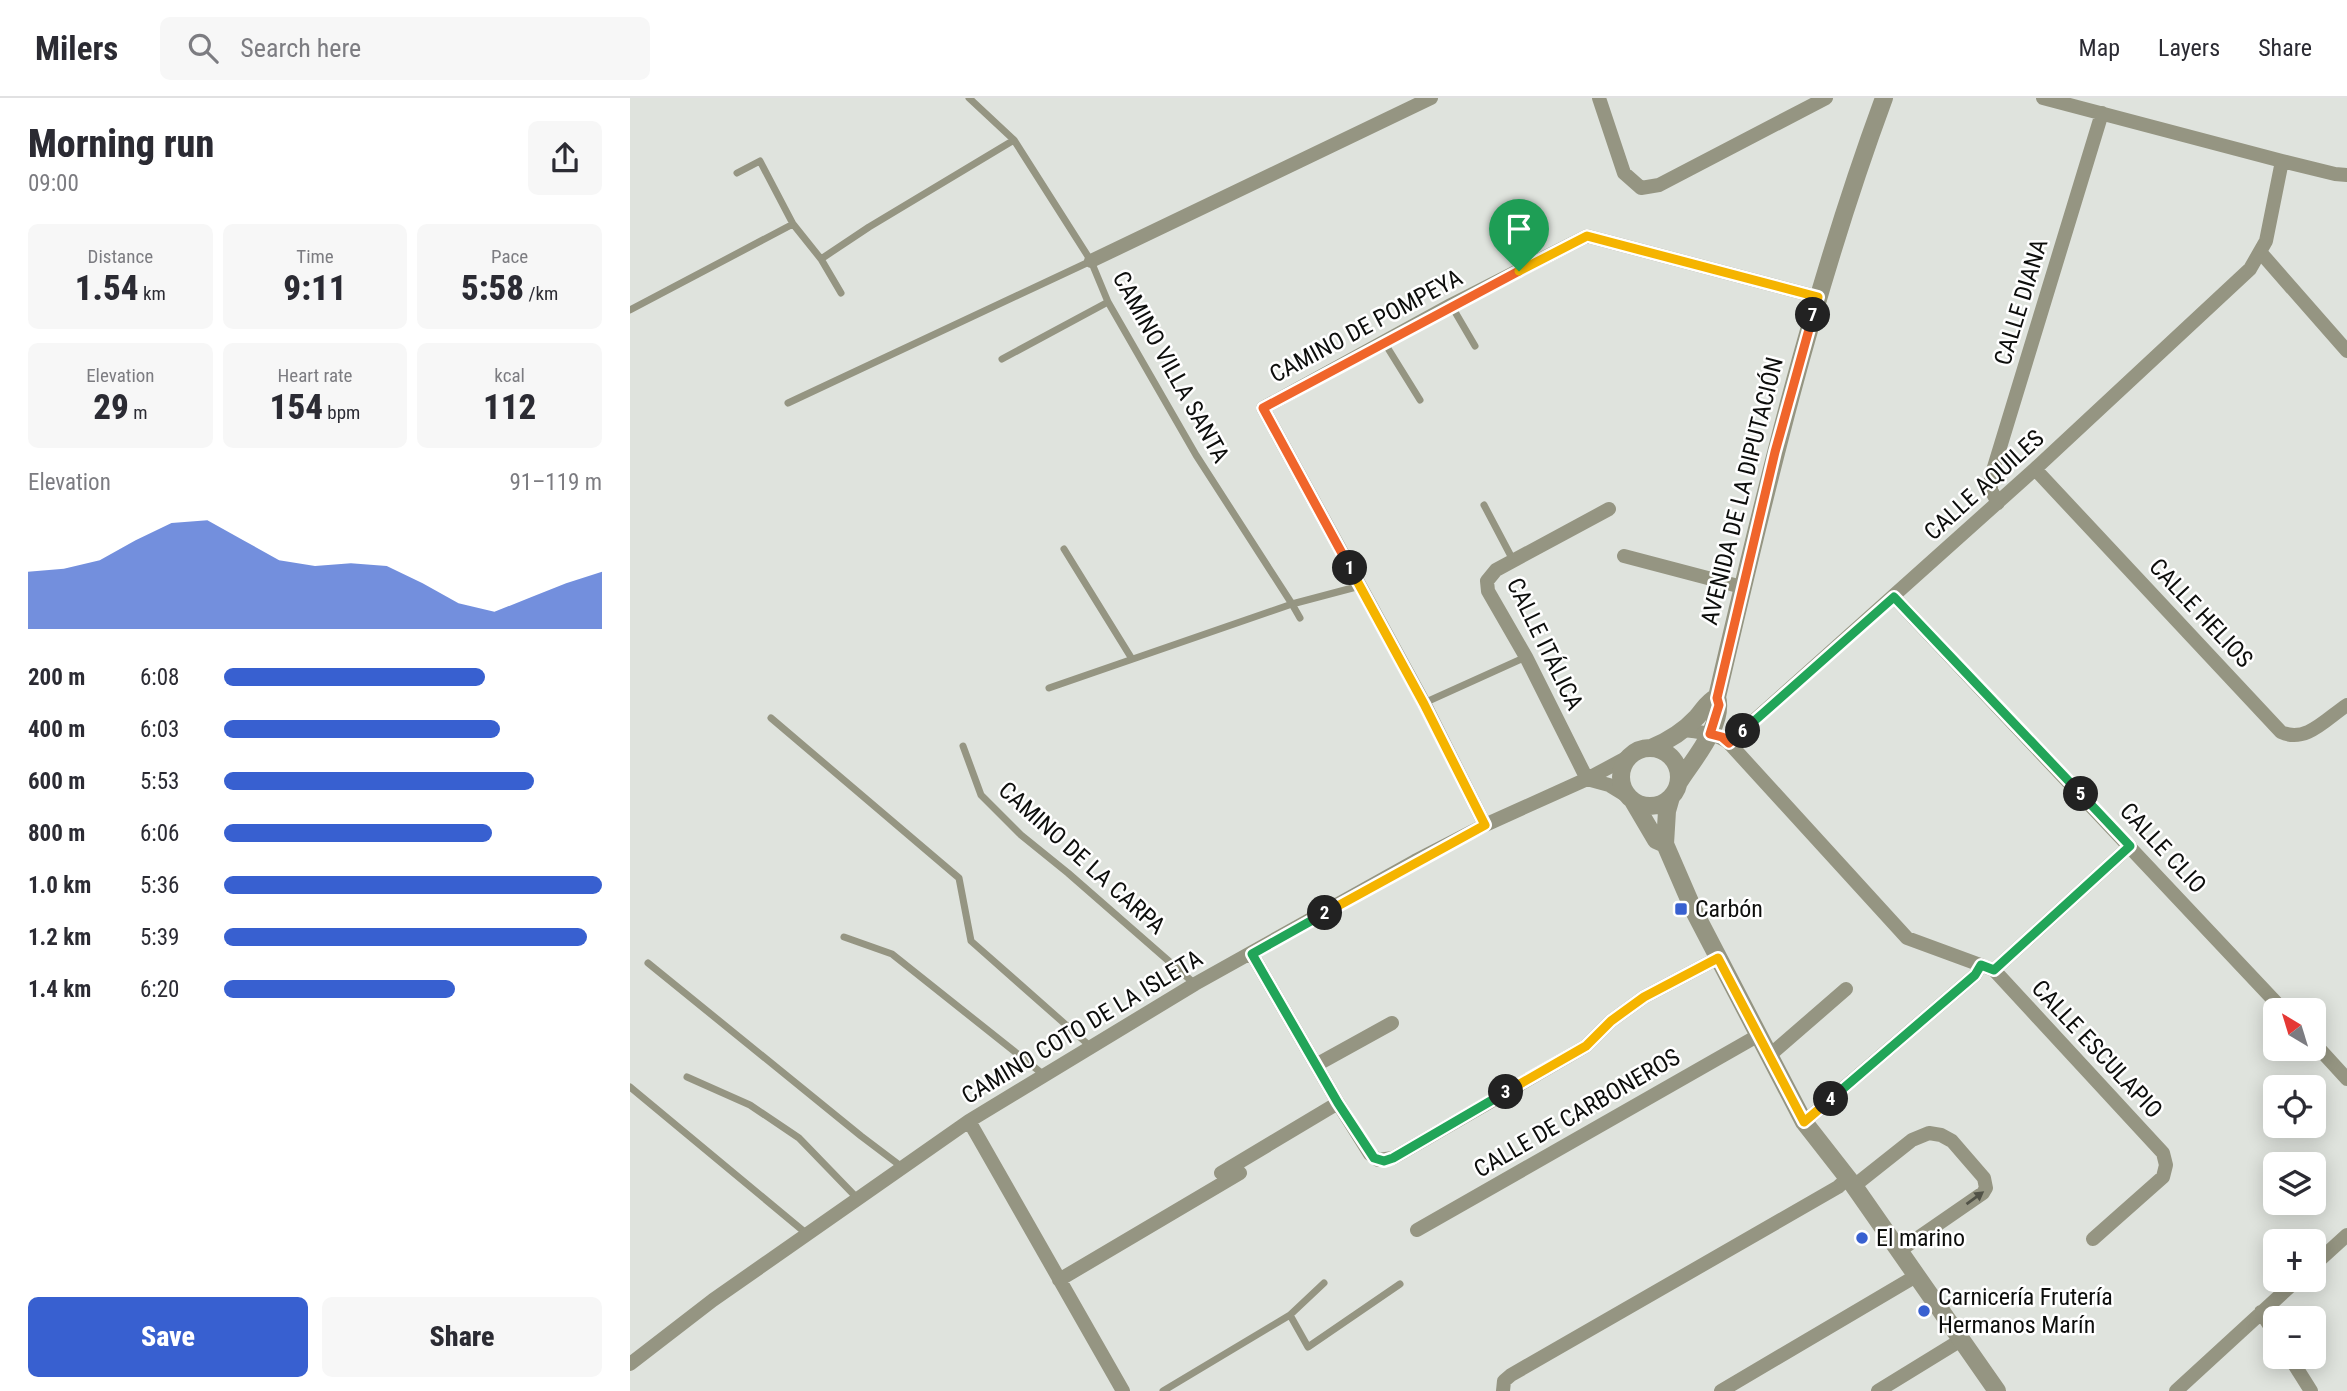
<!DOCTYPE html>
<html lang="en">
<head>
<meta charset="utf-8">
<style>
  :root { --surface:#fff; --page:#f7f7f7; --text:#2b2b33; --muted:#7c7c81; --line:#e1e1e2; --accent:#3860d0 }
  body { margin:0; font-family:"Roboto Condensed",sans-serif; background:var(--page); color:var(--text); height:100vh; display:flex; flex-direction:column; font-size:26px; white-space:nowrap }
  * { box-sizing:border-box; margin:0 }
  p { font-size:23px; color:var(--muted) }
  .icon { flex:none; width:38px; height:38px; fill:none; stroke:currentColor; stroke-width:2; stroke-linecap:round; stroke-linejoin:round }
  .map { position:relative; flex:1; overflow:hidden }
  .sheet { display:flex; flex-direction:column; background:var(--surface); width:630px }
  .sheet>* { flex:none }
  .needle { width:46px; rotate:322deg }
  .tools { position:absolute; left:1633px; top:900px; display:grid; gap:14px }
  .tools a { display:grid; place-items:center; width:63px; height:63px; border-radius:10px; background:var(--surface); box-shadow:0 4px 18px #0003; font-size:35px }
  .pin { position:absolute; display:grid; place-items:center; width:60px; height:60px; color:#fff; margin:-72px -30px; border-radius:50% 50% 50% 0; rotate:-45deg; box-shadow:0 0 7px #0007 }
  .pin .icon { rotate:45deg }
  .km { position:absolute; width:35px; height:35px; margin:-18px; border-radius:50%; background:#222; color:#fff; font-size:19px; line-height:35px; text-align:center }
  .round { display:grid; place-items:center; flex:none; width:74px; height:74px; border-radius:10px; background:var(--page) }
  .summary { display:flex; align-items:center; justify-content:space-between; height:119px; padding:0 28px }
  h1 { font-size:38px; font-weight:800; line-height:52px }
  .stats { display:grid; grid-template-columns:repeat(3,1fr); gap:10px; height:119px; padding:7px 28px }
  .stats div { display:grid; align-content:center; border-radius:10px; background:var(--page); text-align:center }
  .stats b { font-size:35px; font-weight:800 }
  .stats small { font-size:19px; font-weight:400 }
  .stats p { font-size:19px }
  .chart { height:196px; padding:14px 28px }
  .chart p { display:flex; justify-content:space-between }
  .chart svg { width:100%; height:126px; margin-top:7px; fill:var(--accent); opacity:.7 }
  .action { display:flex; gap:14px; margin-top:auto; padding:14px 28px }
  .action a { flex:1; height:80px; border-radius:10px; background:var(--accent); color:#fff; font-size:28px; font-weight:800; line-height:80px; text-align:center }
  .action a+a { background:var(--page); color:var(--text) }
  ul { padding:0 28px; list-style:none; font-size:23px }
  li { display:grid; grid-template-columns:112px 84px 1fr; align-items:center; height:52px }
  li i { height:18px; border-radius:9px; background:var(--accent) }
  header { display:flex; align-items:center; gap:42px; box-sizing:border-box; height:98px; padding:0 35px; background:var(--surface); border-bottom:2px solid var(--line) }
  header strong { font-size:33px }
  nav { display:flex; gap:38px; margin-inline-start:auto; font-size:24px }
  .search { width:490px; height:63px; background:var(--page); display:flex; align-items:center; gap:18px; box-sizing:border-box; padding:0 24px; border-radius:10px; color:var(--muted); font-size:26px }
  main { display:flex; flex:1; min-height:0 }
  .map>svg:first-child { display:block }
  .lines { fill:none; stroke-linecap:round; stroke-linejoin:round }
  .service { stroke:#959582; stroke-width:7 }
  .minor { stroke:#959582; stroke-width:14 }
  .tertiary { stroke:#959582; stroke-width:18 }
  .oneway { fill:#515247 }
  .split-1-casing { stroke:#fff; stroke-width:14 }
  .split-2-casing { stroke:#fff; stroke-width:14 }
  .split-3-casing { stroke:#fff; stroke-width:14 }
  .split-4-casing { stroke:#fff; stroke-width:14 }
  .split-5-casing { stroke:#fff; stroke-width:14 }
  .split-6-casing { stroke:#fff; stroke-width:14 }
  .split-7-casing { stroke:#fff; stroke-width:14 }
  .split-8-casing { stroke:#fff; stroke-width:14 }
  .split-1 { stroke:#f0652b; stroke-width:9 }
  .split-2 { stroke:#f5b400; stroke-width:9 }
  .split-3 { stroke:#22a559; stroke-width:9 }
  .split-4 { stroke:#f5b400; stroke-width:9 }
  .split-5 { stroke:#22a559; stroke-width:9 }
  .split-6 { stroke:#22a559; stroke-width:9 }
  .split-7 { stroke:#f0652b; stroke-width:9 }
  .split-8 { stroke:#f5b400; stroke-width:9 }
  .poi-dot { fill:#3860d0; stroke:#fff; stroke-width:2.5 }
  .labels { text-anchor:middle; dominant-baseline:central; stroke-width:5; stroke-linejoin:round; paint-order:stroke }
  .street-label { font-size:24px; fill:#0d0e0c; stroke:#fff }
  .poi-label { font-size:24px; fill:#0d0e0c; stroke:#fff; text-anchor:start }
</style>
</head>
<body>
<header>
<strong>Milers</strong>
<div class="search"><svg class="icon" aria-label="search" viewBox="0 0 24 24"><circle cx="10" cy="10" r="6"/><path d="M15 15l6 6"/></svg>Search here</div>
<nav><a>Map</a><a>Layers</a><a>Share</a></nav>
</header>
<main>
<section class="sheet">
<div class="summary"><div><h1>Morning run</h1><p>09:00</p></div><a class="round"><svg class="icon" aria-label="share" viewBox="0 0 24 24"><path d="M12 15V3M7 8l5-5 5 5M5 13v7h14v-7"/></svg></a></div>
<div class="stats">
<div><p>Distance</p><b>1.54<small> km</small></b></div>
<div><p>Time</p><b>9:11</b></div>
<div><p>Pace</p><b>5:58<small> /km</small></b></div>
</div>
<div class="stats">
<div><p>Elevation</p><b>29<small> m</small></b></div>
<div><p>Heart rate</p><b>154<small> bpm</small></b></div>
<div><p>kcal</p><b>112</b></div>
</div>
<div class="chart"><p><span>Elevation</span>91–119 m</p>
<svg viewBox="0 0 160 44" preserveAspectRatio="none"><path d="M0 44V24L10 23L20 20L30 13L40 7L50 6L60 13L70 20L80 22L90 21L100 22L110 28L120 35L130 38L140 33L150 28L160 24V44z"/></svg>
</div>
<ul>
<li><b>200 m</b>6:08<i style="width:69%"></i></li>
<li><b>400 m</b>6:03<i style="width:73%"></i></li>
<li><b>600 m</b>5:53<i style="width:82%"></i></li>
<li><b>800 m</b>6:06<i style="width:71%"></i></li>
<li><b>1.0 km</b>5:36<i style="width:100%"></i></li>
<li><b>1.2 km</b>5:39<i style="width:96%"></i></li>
<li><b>1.4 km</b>6:20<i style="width:61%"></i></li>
</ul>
<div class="action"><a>Save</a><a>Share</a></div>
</section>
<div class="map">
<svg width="1717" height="1293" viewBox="0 0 1717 1293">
  <rect width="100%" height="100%" fill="#dfe3dd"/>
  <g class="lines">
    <!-- service -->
    <path class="service" d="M339 0 384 42 461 163 478 204 566 357 662 506 730 488
      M107 75 130 63 163 126
      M191 161 211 195
      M821 207 845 248
      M0 212 163 126 191 161 239 129 384 42
      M754 244 790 302
      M372 261 478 204
      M158 305 461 163
      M854 407 883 462
      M434 451 502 561
      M419 590 662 506 670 520
      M794 605 896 559
      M141 620 329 780 341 843 461 949
      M333 648 351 697 391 737 438 775 565 886
      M214 839 262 856 414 977
      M18 865 231 1038 272 1069
      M57 979 120 1007 169 1040 228 1101
      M0 989 177 1136
      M660 1217 694 1185
      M533 1293 660 1217 678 1249 770 1186"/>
    <!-- minor -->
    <path class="minor" d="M969 0 994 75 1011 90 1029 87 1196 0
      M1413 0 1652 63 1705 76 1717 77
      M1631 155 1717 253
      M461 163 801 0
      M1405 371 1651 634C1676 646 1697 620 1717 607
      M1368 405 1361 392V379L1472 15
      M994 458 1112 489
      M1264 499 1653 912
      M1053 632C1069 634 1086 635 1099 645L1277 840 1364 872 1533 1055 1536 1067 1533 1079 1463 1141
      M1099 645 1405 371 1620 171 1636 143 1652 63
      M957 681 896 559 858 493 857 483 866 472 979 411
      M957 681 979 687 997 698
      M855 727 794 605 633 310 821 207 957 138 1188 199
      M622 856 708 1005 740 1056 748 1062 763 1060 956 948 981 923 1014 899 1088 860
      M1364 872 1500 748
      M1684 945 1717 981
      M1140 957 1216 891
      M686 967 762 925
      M339 1023 493 1293
      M1174 1024 1345 877 1351 867
      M591 1075 708 1005
      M1224 1088 1282 1042 1299 1035 1311 1037 1322 1043 1354 1080 1356 1090 1353 1095 1269 1153
      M787 1132 1129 937
      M1684 1167 1717 1137
      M429 1182 610 1075
      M1631 1214 1645 1236
      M1659 1258 1681 1293
      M0 1266 83 1202 339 1023 565 886 785 763 855 727 957 681 998 659
      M873 1293 874 1283 881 1277 1208 1089 1218 1080
      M1091 1293 1286 1178
      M1248 1293 1331 1242
      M1546 1293 1668 1181"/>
    <!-- tertiary -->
    <path class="tertiary" d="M991 679a29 29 0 1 1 58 0a29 29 0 1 1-58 0Z
      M1021 650C1038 643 1054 633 1067 619 1074 611 1077 604 1087 599
      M1049 684C1062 663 1095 626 1087 599 1134 397 1182 195 1254 0
      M1041 699 1037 713 1035 746 1064 813 1174 1024 1224 1088 1367 1293
      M1003 703 1026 742 1035 746"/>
  </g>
  <!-- one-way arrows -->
  <defs><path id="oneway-solid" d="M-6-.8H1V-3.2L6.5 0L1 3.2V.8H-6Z" transform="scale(1.75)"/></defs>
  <use class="oneway" href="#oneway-solid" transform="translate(1345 1100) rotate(-36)"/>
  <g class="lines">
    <!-- split-1 casing -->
    <g class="split-1-casing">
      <path id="split-1" d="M720 470 633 310 889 173"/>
    </g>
    <!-- split-2 casing -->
    <g class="split-2-casing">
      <path id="split-2" d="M695 815 855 727 794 606 720 470"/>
    </g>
    <!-- split-3 casing -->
    <g class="split-3-casing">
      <path id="split-3" d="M695 815 622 856 708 1005 744 1060 754 1063 763 1060 876 994"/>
    </g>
    <!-- split-4 casing -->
    <g class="split-4-casing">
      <path id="split-4" d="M876 994 956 948 981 923 1014 899 1088 860 1174 1024 1201 1001"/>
    </g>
    <!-- split-5 casing -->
    <g class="split-5-casing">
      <path id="split-5" d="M1201 1001 1345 877 1351 867 1364 872 1500 748 1451 696"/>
    </g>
    <!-- split-6 casing -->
    <g class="split-6-casing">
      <path id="split-6" d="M1113 633 1264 499 1451 696"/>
    </g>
    <!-- split-7 casing -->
    <g class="split-7-casing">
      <path id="split-7" d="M1113 633 1099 645 1092 639 1080 636 1089 607 1087 600 1145 354 1183 217"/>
    </g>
    <!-- split-8 casing -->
    <g class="split-8-casing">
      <path id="split-8" d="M889 173 957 138 1188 199 1183 217"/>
    </g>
    <!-- split-1 -->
    <use href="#split-1" class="split-1"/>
    <!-- split-2 -->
    <use href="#split-2" class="split-2"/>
    <!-- split-3 -->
    <use href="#split-3" class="split-3"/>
    <!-- split-4 -->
    <use href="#split-4" class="split-4"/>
    <!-- split-5 -->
    <use href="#split-5" class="split-5"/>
    <!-- split-6 -->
    <use href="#split-6" class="split-6"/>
    <!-- split-7 -->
    <use href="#split-7" class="split-7"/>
    <!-- split-8 -->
    <use href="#split-8" class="split-8"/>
  </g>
  <!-- markers -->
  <g class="poi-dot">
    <rect x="1044" y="804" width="14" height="14" rx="3.5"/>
    <circle cx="1232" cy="1140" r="7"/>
    <circle cx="1294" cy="1213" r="7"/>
  </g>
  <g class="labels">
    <!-- street labels -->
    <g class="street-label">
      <text transform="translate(1391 204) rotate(-73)">CALLE DIANA</text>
      <text transform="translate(736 228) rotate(-28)">CAMINO DE POMPEYA</text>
      <text transform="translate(541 269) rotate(61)">CAMINO VILLA SANTA</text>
      <text transform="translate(1354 387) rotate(-42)">CALLE AQUILES</text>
      <text transform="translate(1112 393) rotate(-76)">AVENIDA DE LA DIPUTACIÓN</text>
      <text transform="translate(1571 515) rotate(47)">CALLE HELIOS</text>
      <text transform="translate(915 546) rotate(64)">CALLE ITÁLICA</text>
      <text transform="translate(1533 750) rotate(47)">CALLE CLIO</text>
      <text transform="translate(452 760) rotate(42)">CAMINO DE LA CARPA</text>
      <text transform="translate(452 929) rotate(-31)">CAMINO COTO DE LA ISLETA</text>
      <text transform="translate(1467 951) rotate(47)">CALLE ESCULAPIO</text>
      <text transform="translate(947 1015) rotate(-30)">CALLE DE CARBONEROS</text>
    </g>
    <!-- poi labels -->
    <g class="poi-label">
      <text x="1065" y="811">Carbón</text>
      <text x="1246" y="1140">El marino</text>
      <text x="1308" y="1199">Carnicería Frutería<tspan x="1308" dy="28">Hermanos Marín</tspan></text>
    </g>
  </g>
</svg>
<div class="tools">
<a><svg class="needle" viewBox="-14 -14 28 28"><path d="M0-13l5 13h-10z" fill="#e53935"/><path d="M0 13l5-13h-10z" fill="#7c7c81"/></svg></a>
<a><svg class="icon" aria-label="locate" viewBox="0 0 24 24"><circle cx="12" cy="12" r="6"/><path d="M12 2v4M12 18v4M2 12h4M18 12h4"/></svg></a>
<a><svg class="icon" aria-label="layers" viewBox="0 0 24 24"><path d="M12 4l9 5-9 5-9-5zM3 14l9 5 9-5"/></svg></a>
<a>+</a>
<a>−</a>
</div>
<div class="pin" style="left:889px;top:173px;background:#1e9e55"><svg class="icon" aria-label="arrive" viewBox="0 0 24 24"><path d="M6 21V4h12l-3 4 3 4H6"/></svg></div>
<b class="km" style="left:720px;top:470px">1</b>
<b class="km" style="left:695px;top:815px">2</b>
<b class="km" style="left:876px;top:994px">3</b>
<b class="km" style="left:1201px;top:1001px">4</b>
<b class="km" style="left:1451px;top:696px">5</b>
<b class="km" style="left:1113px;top:633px">6</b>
<b class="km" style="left:1183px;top:217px">7</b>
</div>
</main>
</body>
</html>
